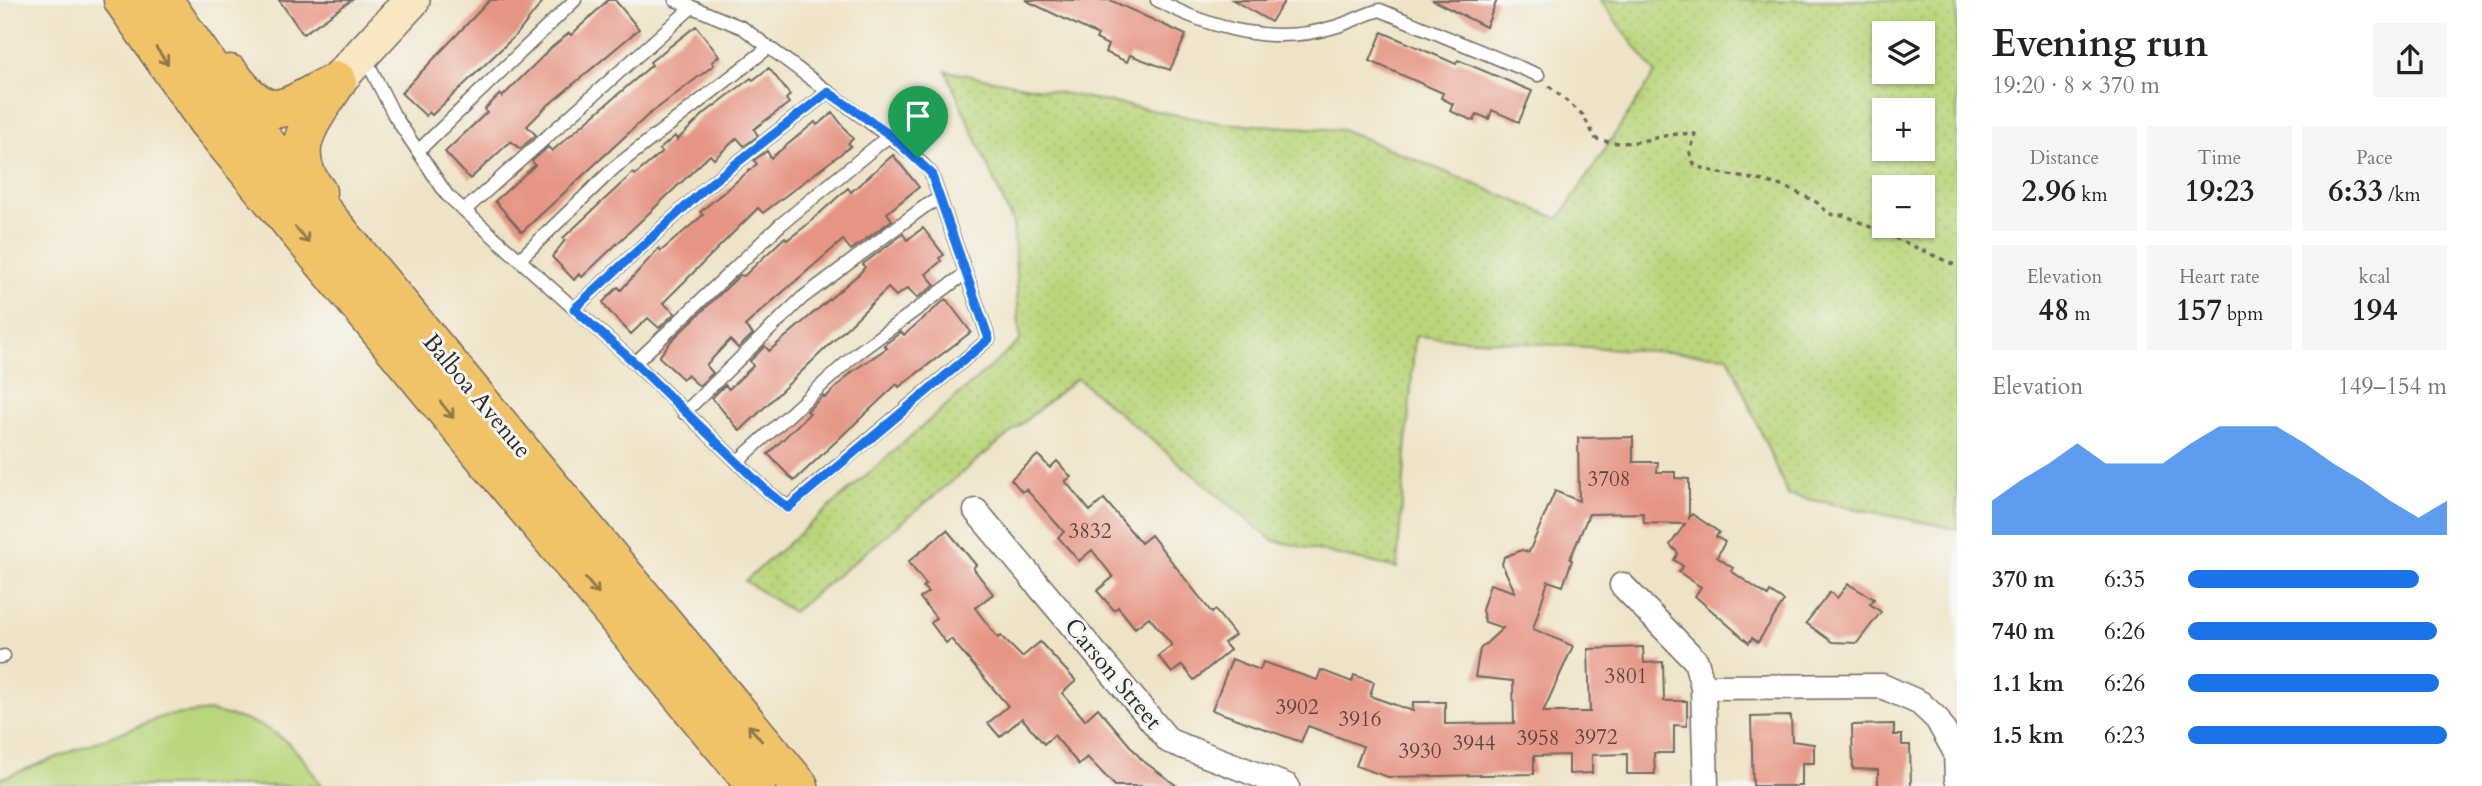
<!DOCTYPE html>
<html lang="en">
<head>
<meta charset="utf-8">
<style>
  :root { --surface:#fff; --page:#f6f6f6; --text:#222; --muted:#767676; --accent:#1a73e8 }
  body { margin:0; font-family:Cardo,serif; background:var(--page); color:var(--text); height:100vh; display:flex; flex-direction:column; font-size:26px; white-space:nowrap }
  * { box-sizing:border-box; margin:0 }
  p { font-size:23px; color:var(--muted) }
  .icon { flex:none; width:38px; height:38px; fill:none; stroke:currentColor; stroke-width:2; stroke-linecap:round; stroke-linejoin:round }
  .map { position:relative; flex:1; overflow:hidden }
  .drawer { display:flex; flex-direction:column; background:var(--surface); width:525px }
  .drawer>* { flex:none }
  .buttons { position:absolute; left:1872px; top:21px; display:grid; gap:14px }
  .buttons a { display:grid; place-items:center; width:63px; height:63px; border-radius:0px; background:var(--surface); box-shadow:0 2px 5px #0004; font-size:35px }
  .pin { position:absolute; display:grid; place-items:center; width:60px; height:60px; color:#fff; margin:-72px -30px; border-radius:50% 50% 50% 0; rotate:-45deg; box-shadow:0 0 7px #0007 }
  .pin .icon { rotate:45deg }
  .round { display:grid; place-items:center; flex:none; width:74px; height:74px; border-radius:0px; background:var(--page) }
  .overview { display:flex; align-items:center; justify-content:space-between; height:119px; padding:0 35px }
  h1 { font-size:38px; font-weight:600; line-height:52px }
  .figures { display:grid; grid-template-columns:repeat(3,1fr); gap:10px; height:119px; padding:7px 35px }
  .figures div { display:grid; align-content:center; border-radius:0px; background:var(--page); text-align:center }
  .figures b { font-size:30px; font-weight:600 }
  .figures small { font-size:19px; font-weight:400 }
  .figures p { font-size:19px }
  .chart { height:196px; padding:14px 35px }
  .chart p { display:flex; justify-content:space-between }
  .chart svg { width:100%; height:126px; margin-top:7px; fill:var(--accent); opacity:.7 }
  ul { padding:0 35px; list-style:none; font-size:23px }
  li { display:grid; grid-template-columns:112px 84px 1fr; align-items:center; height:52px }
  li i { height:18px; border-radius:9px; background:var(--accent) }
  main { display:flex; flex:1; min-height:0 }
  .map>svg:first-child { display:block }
  .grass { fill:url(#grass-dots); stroke:#728054; stroke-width:2; fill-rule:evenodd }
  .pitch { fill:#bad67c; stroke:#728054; stroke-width:2 }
  .building { fill:#e69483 }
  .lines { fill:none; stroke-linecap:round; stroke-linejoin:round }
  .lane-casing { stroke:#6f6b61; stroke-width:15 }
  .street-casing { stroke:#6f6b61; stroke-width:27 }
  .secondary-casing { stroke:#6f6b61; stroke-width:38 }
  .primary-casing { stroke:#6f6b61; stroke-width:41 }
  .path { stroke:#6f6b61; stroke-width:3.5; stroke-dasharray:5 5; stroke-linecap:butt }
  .lane { stroke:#fff; stroke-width:12 }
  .street { stroke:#fff; stroke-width:24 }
  .secondary { stroke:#f9e7c3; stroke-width:35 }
  .primary { stroke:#f1c369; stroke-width:38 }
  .oneway { stroke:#8e774a }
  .route-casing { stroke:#fff; stroke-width:14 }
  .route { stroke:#1a73e8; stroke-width:9 }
  .labels { text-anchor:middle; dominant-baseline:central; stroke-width:6; stroke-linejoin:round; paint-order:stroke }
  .number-label { font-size:21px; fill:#5a4541 }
  .street-label { font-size:24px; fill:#2b2b2b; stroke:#f6f6f2 }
</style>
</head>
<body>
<main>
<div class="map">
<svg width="1957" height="786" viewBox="0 0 1957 786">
  <defs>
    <pattern id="grass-dots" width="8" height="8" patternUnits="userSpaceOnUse" patternTransform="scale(1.75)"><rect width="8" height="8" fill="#bad67c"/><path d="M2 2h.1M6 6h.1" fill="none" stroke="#a0b86b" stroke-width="1.8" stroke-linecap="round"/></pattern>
  </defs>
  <rect width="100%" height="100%" fill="#f6f6f2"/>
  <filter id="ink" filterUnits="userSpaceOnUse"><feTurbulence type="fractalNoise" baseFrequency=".0143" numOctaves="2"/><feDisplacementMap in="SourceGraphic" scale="14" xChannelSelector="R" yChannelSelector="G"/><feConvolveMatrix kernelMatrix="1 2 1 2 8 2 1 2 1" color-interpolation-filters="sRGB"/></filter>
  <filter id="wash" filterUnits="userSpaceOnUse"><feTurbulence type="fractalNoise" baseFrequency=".00686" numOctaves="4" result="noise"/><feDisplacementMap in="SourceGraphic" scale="28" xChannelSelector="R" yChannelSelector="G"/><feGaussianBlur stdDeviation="1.57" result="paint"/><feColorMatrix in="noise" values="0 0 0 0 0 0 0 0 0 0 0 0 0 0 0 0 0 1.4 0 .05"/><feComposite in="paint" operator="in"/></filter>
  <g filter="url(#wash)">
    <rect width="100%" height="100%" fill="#eee3c6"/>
    <!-- grass -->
    <path class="grass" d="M1600 0H1957V529L1788 495 1728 356 1415 336 1397 568 1272 540 1077 378 793 612 745 581 1020 341 1013 223 946 71 1220 123 1344 130 1559 219 1655 73ZM1885 33H1923V72H1885ZM1885 110H1923V149H1885ZM1885 187H1923V226H1885Z"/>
    <!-- pitch -->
    <path class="pitch" d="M210 711C266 723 292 735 321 786H0V779L164 716Z"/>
    <g id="blocks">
      <!-- building -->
      <path class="building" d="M279 0H352L303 34Z
        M490 0H544L517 34 432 115 429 112 426 116 401 93Z
        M608 0H615L639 29 546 107 527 126 536 135 520 149 511 141 470 179 445 152 487 112 485 109 500 94 502 97 551 48 569 33 571 35Z
        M1025 0H1110L1186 35 1170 70 1130 55 1127 62 1105 52 1108 45 1096 39 1098 35Z
        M1233 0H1285L1271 22Z
        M1432 0H1497L1486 27Z
        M696 26 719 56 712 62 714 65 647 116 522 232 495 201 535 165 532 161 548 147 552 151 652 65 650 62Z
        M1382 32 1456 64 1458 60 1532 91 1519 122 1492 110 1489 119 1477 114 1474 121 1450 111 1453 104 1441 98 1443 93 1370 61Z
        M769 68 790 95 786 99 789 103 754 129 758 136 744 146 737 138 714 159 710 155 582 277 579 274 574 280 552 257 565 240 563 238 633 173 635 175 662 152 659 150 675 136 677 140 705 113 751 78 753 80Z
        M833 113 853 139 848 143 851 146 763 213 758 208 663 303 675 313 659 328 648 318 631 334 606 308 603 302 618 287 621 290 659 248 661 251 703 215 700 212 757 164 754 160 767 151 771 158 815 122 817 125Z
        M893 155 919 187 887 213 892 220 851 250 843 240 761 311 745 326 753 334 738 348 730 340 706 365 713 373 699 386 687 375 683 379 659 357 672 340 740 275 744 276 785 237 787 240 803 228 848 188 851 192Z
        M923 228 944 255 939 258 941 261 926 274 935 285 917 298 908 288 896 296 888 288 740 431 712 398 725 385 729 389 753 366 750 361 765 346 769 351 860 273 865 267 863 264 903 234 907 240Z
        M946 299 971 332 899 387 897 384 794 481 768 454 810 413 807 411 823 396 825 398 853 371 887 348 884 345 901 332 904 335Z
        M1633 437V462H1658L1657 472H1675V478L1689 479V518L1692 514 1719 532 1716 537 1725 542 1717 557 1733 568 1731 571 1768 596 1770 592 1784 601 1758 642 1752 638 1749 643 1695 596 1701 587 1679 572 1683 566 1674 560 1678 553 1670 545 1685 524 1644 523 1643 513 1589 514 1570 559 1572 560 1563 586 1548 581 1533 629 1573 646 1543 712H1590L1588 649 1643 647 1644 663 1663 662 1664 701H1687V726L1674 725V753H1654L1655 774H1627V754L1592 755V773L1569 774V755L1534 756V774L1388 777 1356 766 1363 746 1308 726 1301 742 1212 710 1232 659 1260 670 1263 662 1317 680 1321 670 1352 682 1354 675 1374 682 1370 696 1413 711V702H1445V724L1514 723 1513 681 1475 677 1480 649 1503 628 1485 622 1482 610 1490 584 1515 592 1502 564 1504 557 1522 550 1529 552 1555 491 1579 501 1578 438Z
        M1038 455 1050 468 1057 461 1071 477 1065 481 1090 511 1104 499 1141 543 1151 535 1212 613 1215 610 1235 635 1224 643 1230 650 1194 680 1182 665 1172 673 1158 656 1172 645 1149 617 1135 628 1118 607 1114 610 1097 591 1113 577 1092 550 1079 561 1058 537 1064 532 1026 489 1022 492 1011 479Z
        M947 530 976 565 973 568 993 594 975 608 998 638 1001 636 1022 657 1040 642 1076 681 1062 693 1085 720 1098 708 1142 760 1177 786H1115L1087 757 1079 765 1054 735 1044 744 1022 718 1000 737 988 723 1008 706 951 639 946 643 931 623 936 618 920 598 928 592 923 587 926 584 908 562Z
        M1848 584 1874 599 1870 604 1881 612 1857 643 1832 642 1806 623 1830 592 1837 598Z
        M1791 716 1792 741 1814 744V763H1802V786H1753L1751 717Z
        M1894 724V735H1902V745H1910L1911 786H1878V770L1853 769 1852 725Z"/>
    </g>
  </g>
  <g filter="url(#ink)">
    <use href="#blocks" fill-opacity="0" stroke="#6f6b61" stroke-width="2"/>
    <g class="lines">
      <!-- lane casing -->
      <g class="lane-casing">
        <path id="lane" d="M1157 0C1211 29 1274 46 1334 27 1350 23 1364 14 1380 10L1538 75
          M364 55 394 115 447 195 635 363 769 493 788 507 989 339 931 173 917 158 743 28 675 0
          M418 151 575 0
          M465 210 692 7
          M521 258 614 168 768 48
          M574 309 711 183 828 92
          M635 363 780 225 890 135
          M684 413 802 298 924 207 940 198
          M737 462 856 354 966 273
          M0 657 4 656"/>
      </g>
      <!-- street casing -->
      <g class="street-casing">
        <path id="street" d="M976 511 1169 741 1287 786
          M1622 585 1696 661 1703 687 1706 786
          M1703 687 1882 686 1920 703 1937 719 1956 753 1957 779"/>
      </g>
      <!-- secondary casing -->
      <g class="secondary-casing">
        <path id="secondary" d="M337 81 412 0"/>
      </g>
      <!-- primary casing -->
      <g class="primary-casing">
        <path id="primary" d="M123 0 207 121 756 786
          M163 0 243 116 799 786
          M230 74C271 129 283 108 332 84
          M317 192C282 149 314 119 337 81"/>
      </g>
      <!-- path -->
      <path class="path" d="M1549 86 1583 115 1596 139C1638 151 1656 131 1695 134L1690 153 1694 164C1719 177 1750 176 1778 185 1789 188 1802 195 1813 200 1825 207 1827 218 1844 215L1957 266"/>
      <!-- lane -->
      <use href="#lane" class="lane"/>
      <!-- street -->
      <use href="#street" class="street"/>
      <!-- secondary -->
      <use href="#secondary" class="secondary"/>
      <!-- primary -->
      <use href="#primary" class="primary"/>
    </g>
    <!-- one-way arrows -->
    <defs><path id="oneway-shaft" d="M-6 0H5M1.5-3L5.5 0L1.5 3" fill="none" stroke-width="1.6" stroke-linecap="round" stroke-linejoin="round" transform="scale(1.75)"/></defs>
    <g class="oneway">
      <use href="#oneway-shaft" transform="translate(162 56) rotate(55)"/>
      <use href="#oneway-shaft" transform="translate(302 235) rotate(50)"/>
      <use href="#oneway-shaft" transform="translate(447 410) rotate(51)"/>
      <use href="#oneway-shaft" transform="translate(592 586) rotate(51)"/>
      <use href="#oneway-shaft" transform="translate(755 733) rotate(-130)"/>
    </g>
  </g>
  <g class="lines" filter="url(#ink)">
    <!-- route casing -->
    <g class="route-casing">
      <path id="route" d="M828 92 890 135 931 173 989 339 788 508 769 493 635 363 574 309 711 183Z"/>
    </g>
    <!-- route -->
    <use href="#route" class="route"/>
  </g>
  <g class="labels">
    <!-- number labels -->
    <g class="number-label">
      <text x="1609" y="479">3708</text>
      <text x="1090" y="531">3832</text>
      <text x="1626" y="676">3801</text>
      <text x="1297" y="707">3902</text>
      <text x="1360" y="719">3916</text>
      <text x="1596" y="737">3972</text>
      <text x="1538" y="738">3958</text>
      <text x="1474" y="743">3944</text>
      <text x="1420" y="751">3930</text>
    </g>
    <!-- street labels -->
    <g class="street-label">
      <text transform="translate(477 396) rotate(50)">Balboa Avenue</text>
      <text transform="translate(1113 674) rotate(50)">Carson Street</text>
    </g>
  </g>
</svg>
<div class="buttons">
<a><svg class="icon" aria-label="layers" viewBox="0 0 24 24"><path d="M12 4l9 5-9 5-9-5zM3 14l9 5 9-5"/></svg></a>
<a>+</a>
<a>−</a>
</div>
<div class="pin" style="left:918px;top:158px;background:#1e9e55"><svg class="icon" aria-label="arrive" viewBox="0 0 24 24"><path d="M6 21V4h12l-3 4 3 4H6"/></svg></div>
</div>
<section class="drawer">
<div class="overview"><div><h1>Evening run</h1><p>19:20 · 8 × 370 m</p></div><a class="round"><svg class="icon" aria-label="share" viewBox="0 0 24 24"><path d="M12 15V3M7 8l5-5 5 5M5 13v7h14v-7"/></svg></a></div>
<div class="figures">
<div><p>Distance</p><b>2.96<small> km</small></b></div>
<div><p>Time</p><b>19:23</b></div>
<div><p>Pace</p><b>6:33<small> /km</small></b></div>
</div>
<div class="figures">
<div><p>Elevation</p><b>48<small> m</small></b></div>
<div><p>Heart rate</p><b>157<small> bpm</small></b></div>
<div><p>kcal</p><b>194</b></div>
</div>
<div class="chart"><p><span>Elevation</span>149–154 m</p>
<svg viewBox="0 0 160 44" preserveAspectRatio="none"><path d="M0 44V32L10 25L20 19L30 12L40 19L50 19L60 19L70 12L80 6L90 6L100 6L110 12L120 19L130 25L140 32L150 38L160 32V44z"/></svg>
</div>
<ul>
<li><b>370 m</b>6:35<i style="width:89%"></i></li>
<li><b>740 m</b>6:26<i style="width:96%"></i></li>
<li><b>1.1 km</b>6:26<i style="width:97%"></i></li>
<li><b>1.5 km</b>6:23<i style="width:100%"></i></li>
</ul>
</section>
</main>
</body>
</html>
